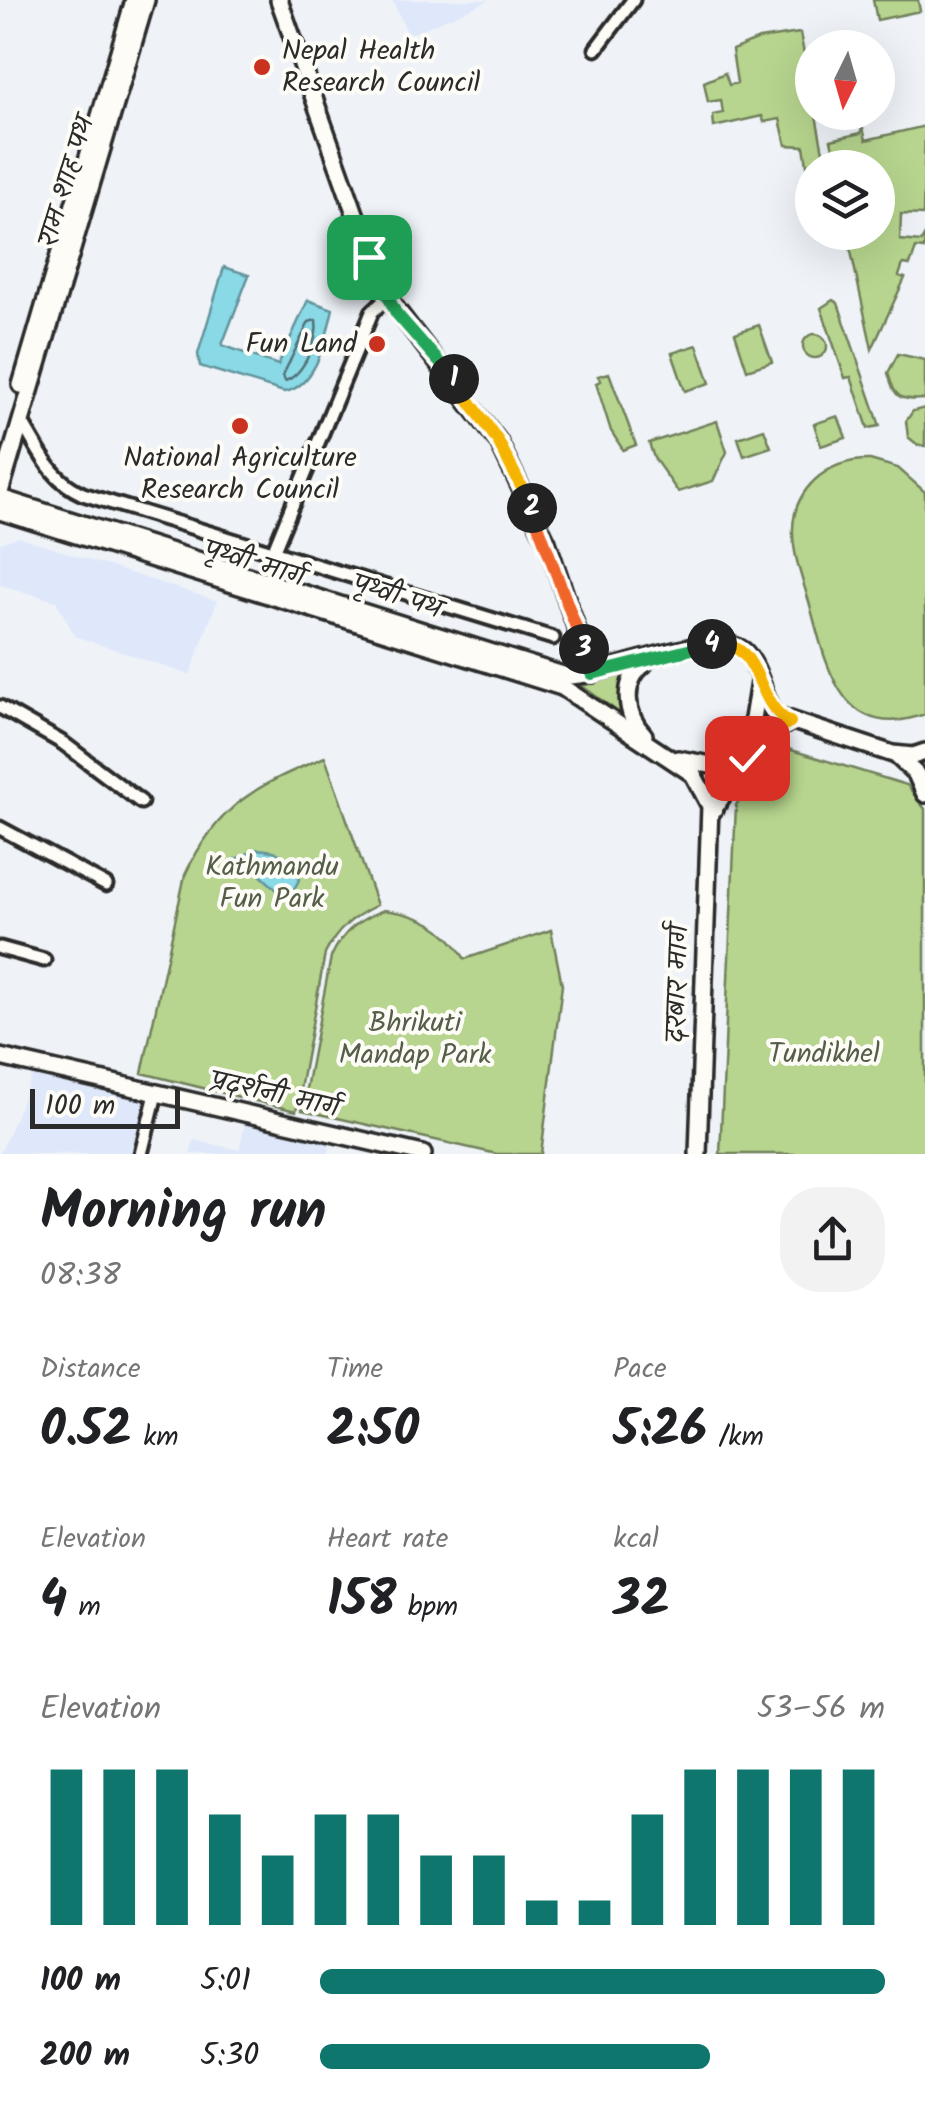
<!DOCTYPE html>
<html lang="en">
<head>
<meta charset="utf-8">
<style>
  :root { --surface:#fff; --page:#f2f2f2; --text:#202124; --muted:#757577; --accent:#0f766e }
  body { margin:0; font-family:Kalam,"Playpen Sans Deva",sans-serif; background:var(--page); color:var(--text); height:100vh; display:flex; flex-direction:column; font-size:38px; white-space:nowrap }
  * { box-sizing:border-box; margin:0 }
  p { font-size:32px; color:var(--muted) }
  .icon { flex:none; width:55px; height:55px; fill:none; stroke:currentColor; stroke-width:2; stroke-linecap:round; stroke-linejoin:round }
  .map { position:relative; height:1154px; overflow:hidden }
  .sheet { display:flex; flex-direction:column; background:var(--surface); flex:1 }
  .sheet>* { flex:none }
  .needle { width:65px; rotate:185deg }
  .controls { position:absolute; left:795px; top:30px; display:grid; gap:20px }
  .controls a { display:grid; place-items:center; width:100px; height:100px; border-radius:50%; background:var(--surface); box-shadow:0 10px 40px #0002; font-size:50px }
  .scale { position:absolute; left:30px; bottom:25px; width:150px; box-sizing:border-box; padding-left:10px; border:5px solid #2b2b2b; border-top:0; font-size:28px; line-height:35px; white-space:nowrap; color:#2b2b2b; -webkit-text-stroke:8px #fdfcf7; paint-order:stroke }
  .pin { position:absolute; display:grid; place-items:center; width:85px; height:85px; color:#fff; margin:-42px; border-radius:20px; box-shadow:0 5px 15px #0006 }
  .km { position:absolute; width:50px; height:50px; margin:-25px; border-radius:50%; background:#222; color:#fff; font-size:28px; line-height:50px; text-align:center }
  .round { display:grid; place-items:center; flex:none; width:105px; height:105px; border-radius:40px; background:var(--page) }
  .overview { display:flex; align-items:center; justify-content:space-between; height:170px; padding:0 40px }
  h1 { font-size:55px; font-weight:700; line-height:75px }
  .figures { display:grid; grid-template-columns:repeat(3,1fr); gap:15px; height:170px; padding:10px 40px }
  .figures div { display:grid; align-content:center }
  .figures b { font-size:50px; font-weight:700 }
  .figures small { font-size:28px; font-weight:400 }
  .figures p { font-size:28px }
  .chart { height:280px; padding:20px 40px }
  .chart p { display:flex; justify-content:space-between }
  .chart svg { width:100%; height:180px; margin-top:10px; stroke:var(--accent); stroke-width:6 }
  ul { padding:0 40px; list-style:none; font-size:32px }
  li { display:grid; grid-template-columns:160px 120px 1fr; align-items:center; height:75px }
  li i { height:25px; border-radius:12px; background:var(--accent) }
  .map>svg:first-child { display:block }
  .built { fill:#dee8fa }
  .green { fill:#b7d58e; stroke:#71805c; stroke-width:2.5 }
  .water { fill:#89d9e6; stroke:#63939b; stroke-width:2.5 }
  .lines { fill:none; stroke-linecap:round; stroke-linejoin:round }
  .shore { stroke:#517176; stroke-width:2.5 }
  .minor-casing { stroke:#2b2b2b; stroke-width:19 }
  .major-casing { stroke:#2b2b2b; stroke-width:22 }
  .minor { stroke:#fdfcf7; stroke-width:11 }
  .major { stroke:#fdfcf7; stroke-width:15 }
  .split-1-casing { stroke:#fff; stroke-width:20 }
  .split-2-casing { stroke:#fff; stroke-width:20 }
  .split-3-casing { stroke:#fff; stroke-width:20 }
  .split-4-casing { stroke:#fff; stroke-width:20 }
  .split-5-casing { stroke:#fff; stroke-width:20 }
  .split-1 { stroke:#22a559; stroke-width:12 }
  .split-2 { stroke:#f5b400; stroke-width:12 }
  .split-3 { stroke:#f0652b; stroke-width:12 }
  .split-4 { stroke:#22a559; stroke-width:12 }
  .split-5 { stroke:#f5b400; stroke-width:12 }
  .poi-dot { fill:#c8321e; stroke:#fdfcf7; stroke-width:4 }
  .labels { text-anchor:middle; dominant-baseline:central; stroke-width:8; stroke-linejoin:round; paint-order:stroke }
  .poi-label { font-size:28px; fill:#2b2b2b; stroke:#fdfcf7; text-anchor:start }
  .street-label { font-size:28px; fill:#2b2b2b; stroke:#fdfcf7 }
  .park-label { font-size:28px; fill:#555e49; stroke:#fdfcf7 }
</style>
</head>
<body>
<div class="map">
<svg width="925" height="1154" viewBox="0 0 925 1154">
  <rect width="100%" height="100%" fill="#eff3f8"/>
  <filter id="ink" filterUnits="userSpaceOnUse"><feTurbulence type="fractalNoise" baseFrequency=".01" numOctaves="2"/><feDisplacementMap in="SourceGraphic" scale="20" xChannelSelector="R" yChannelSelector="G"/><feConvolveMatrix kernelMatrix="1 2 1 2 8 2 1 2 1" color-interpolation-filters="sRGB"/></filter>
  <g filter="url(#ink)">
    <!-- built -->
    <path class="built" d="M392 0H490L413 33 407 32Z
      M18 537 217 601 190 675 75 636 56 601 0 585V543Z
      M33 1073 153 1100 140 1154H0Z
      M246 1119 331 1143 328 1154H190L194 1140 239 1150Z"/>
    <!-- green -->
    <path class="green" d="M873 0H918L920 11 877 20Z
      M800 33 826 167 812 168 811 190 804 146 786 145 780 119 764 122 762 116 714 127 713 115 723 113 721 100 708 102 704 82 725 73 729 85 737 83 732 50 759 39Z
      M862 124 866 140 925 126 923 215 901 214 900 240 921 242 925 235 924 249 916 248 910 265 903 264 899 276 905 278 872 349 847 233 878 232V168L837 167 831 140 861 133Z
      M833 300 838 303 880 426 868 428 851 377 845 378 821 308Z
      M759 325 772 362 747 370 735 333Z
      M803 346a12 12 0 1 1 24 0a12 12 0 1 1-24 0Z
      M697 345 710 383 685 391 672 353Z
      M898 354 925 360V399C899 401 895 398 888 373Z
      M609 373 636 445 623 450 611 431 596 383 601 381 598 376Z
      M925 408V446L918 445 908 437 906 421 913 411Z
      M838 416 846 438 821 446 814 424Z
      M717 421 727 452 713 481 678 492 654 458 649 443Z
      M764 429 771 447 744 456 738 438Z
      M870 460 898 468 925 492V714C843 744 827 669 811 609 805 586 794 560 793 535 791 490 827 459 870 460Z
      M630 672 620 701 625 717 582 686Z
      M778 746 907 785 925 809V1154H720L736 805 758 775 765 753Z
      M325 757 377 905C353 917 337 929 325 954L296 1111 142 1073 185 875C218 804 256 786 325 757Z
      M384 910C422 915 445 926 465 959L551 930 562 985 541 1154H497L302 1110 331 957C343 931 358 920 384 910Z"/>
    <!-- water -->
    <path class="water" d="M224 267 249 275 222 345 278 365 308 300 333 309C326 337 317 387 284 392L200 366 198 354Z
      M258 849 274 851 296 864 300 878 294 889 277 890 257 872 233 873V860Z"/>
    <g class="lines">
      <!-- shore -->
      <path class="shore" d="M316 320C319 338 304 375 285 381L283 375 309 322Z"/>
      <!-- minor casing -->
      <g class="minor-casing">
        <path id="minor" d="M596 49 633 0
          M21 421C39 449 49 479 83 494L553 638
          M273 552 372 312 387 298
          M0 707 63 743 141 802
          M0 828 106 885
          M0 948 44 960
          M141 1154 156 1094"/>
      </g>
      <!-- major casing -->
      <g class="major-casing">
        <path id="major" d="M279 0 383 292 498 441 547 542 592 674
          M21 385 134 0
          M0 492 146 0
          M0 498 566 676C607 677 718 625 745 652 760 668 763 696 775 715L893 754 913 756 925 752
          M0 511 562 687 693 774 710 806 698 1154
          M644 735C625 715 621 682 644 664
          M897 756 916 774 925 794
          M678 759 727 768 737 763 753 719 759 682
          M710 815 760 739 790 722
          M0 1057 423 1154"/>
      </g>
      <!-- minor -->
      <use href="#minor" class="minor"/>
      <!-- major -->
      <use href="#major" class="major"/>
    </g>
  </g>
  <g class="lines" filter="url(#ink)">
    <!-- split-1 casing -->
    <g class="split-1-casing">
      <path id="split-1" d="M369 257 396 313 454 379"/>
    </g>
    <!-- split-2 casing -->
    <g class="split-2-casing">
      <path id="split-2" d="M454 379 498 441 532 508"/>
    </g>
    <!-- split-3 casing -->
    <g class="split-3-casing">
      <path id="split-3" d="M532 508 584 649"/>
    </g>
    <!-- split-4 casing -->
    <g class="split-4-casing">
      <path id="split-4" d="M584 649 592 674 712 644"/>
    </g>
    <!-- split-5 casing -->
    <g class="split-5-casing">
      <path id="split-5" d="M712 644C765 640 752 703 790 722L760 738 747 758"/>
    </g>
    <!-- split-1 -->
    <use href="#split-1" class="split-1"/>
    <!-- split-2 -->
    <use href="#split-2" class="split-2"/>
    <!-- split-3 -->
    <use href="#split-3" class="split-3"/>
    <!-- split-4 -->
    <use href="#split-4" class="split-4"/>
    <!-- split-5 -->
    <use href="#split-5" class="split-5"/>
  </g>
  <!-- markers -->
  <g class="poi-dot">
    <circle cx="262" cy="67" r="10"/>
    <circle cx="377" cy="344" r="10"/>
    <circle cx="240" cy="426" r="10"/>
  </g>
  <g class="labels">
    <!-- poi labels -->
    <g class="poi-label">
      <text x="282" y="51">Nepal Health<tspan x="282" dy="32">Research Council</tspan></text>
      <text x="357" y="344" text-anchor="end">Fun Land</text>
      <text x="240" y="458" text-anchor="middle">National Agriculture<tspan x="240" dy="32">Research Council</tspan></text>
    </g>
    <!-- street labels -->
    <g class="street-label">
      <text transform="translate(67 182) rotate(-73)">राम शाह पथ</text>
      <text transform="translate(254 564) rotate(17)">पृथ्वी मार्ग</text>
      <text transform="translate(397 597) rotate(18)">पृथ्वी पथ</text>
      <text transform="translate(678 984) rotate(-88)">दरबार मार्ग</text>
      <text transform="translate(275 1095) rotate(13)">प्रदर्शनी मार्ग</text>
    </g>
    <!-- park labels -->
    <g class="park-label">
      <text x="272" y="867">Kathmandu<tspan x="272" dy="32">Fun Park</tspan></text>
      <text x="415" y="1023">Bhrikuti<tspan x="415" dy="32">Mandap Park</tspan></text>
      <text x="824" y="1054">Tundikhel</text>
    </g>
  </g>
</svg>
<div class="controls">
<a><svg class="needle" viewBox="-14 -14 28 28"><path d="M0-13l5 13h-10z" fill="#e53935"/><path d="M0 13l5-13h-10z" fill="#757577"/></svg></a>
<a><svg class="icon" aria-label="layers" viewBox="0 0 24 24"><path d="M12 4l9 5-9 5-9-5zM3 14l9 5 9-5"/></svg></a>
</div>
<div class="scale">100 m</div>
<div class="pin" style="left:369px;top:257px;background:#1e9e55"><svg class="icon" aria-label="arrive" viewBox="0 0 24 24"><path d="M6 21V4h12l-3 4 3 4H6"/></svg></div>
<div class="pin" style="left:747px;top:758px;background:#d93025"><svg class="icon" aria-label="check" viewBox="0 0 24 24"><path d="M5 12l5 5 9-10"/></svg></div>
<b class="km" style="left:454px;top:379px">1</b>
<b class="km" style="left:532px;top:508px">2</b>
<b class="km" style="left:584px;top:649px">3</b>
<b class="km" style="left:712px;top:644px">4</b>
</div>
<section class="sheet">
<div class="overview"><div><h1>Morning run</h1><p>08:38</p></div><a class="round"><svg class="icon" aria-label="share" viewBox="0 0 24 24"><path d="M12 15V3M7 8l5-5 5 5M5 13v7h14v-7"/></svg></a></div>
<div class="figures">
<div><p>Distance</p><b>0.52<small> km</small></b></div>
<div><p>Time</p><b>2:50</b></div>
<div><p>Pace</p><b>5:26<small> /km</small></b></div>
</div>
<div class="figures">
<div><p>Elevation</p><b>4<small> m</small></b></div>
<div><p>Heart rate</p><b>158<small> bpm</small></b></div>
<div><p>kcal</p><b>32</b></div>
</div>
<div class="chart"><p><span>Elevation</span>53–56 m</p>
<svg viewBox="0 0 160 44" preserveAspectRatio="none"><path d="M5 44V6M15 44V6M25 44V6M35 44V17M45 44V27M55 44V17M65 44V17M75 44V27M85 44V27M95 44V38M105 44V38M115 44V17M125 44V6M135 44V6M145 44V6M155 44V6"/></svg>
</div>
<ul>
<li><b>100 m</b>5:01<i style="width:100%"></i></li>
<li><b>200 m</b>5:30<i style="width:69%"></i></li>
</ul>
</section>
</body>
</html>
